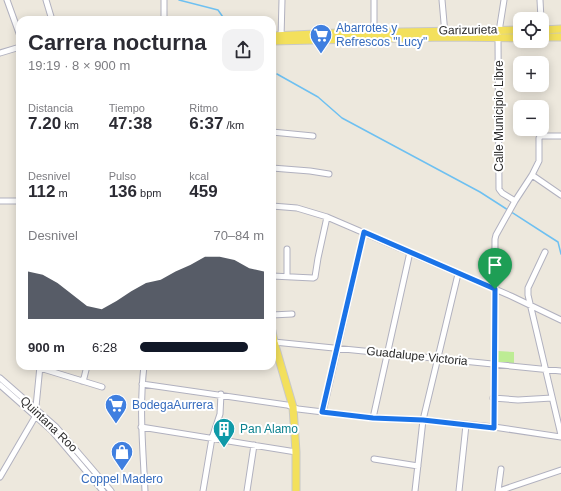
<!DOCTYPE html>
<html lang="es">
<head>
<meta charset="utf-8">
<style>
  :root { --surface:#fff; --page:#f2f2f3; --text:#2b2b33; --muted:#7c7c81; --accent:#111827 }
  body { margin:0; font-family:Arial,sans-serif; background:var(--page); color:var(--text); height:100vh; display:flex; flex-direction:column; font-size:15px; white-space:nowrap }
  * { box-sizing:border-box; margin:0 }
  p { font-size:13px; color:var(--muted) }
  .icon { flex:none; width:22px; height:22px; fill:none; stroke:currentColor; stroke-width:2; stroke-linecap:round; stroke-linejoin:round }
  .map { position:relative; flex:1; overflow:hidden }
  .side { position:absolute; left:16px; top:16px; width:260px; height:354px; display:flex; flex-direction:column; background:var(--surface); border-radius:12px; box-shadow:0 2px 10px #0003 }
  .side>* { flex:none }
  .controls { position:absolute; left:513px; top:12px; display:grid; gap:8px }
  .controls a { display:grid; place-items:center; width:36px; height:36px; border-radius:8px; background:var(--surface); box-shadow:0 2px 10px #0003; font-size:20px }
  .pin { position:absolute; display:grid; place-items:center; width:34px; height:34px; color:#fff; margin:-41px -17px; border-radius:50% 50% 50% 0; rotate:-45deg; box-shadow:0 0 4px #0007 }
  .pin .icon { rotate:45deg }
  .round { display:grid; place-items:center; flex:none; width:42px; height:42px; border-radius:12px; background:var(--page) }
  .overview { display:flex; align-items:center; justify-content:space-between; height:68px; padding:0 12px }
  h1 { font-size:22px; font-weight:700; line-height:30px }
  .metrics { display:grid; grid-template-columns:repeat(3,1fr); gap:6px; height:68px; padding:4px 12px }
  .metrics div { display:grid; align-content:center }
  .metrics b { font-size:17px; font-weight:700 }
  .metrics small { font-size:11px; font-weight:400 }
  .metrics p { font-size:11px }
  .chart { height:112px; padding:8px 12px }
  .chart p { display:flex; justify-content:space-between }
  .chart svg { width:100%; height:72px; margin-top:4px; fill:var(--accent); opacity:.7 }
  ul { padding:0 12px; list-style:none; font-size:13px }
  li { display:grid; grid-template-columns:64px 48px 1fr; align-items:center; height:30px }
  li i { height:10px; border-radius:5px; background:var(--accent) }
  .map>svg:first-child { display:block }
  .pitch { fill:#bdec94 }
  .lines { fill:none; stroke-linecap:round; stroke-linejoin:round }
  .stream { stroke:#6ec0f1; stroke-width:1.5 }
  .minor-casing { stroke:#b1b1bf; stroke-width:7 }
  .major-casing { stroke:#c8c8c8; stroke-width:9 }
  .minor { stroke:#fff; stroke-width:5 }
  .major { stroke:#f3e05c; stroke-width:7 }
  .route-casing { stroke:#fff; stroke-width:8 }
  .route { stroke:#1a73e8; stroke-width:5 }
  .labels { text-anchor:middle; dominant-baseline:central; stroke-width:4; stroke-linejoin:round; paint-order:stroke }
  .shop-label { font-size:12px; fill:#366cbe; stroke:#fff; text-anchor:start }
  .street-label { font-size:12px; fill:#2b2b2b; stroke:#fff }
  .culture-label { font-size:12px; fill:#0d838f; stroke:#fff; text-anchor:start }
</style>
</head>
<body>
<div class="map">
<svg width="561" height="491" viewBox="0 0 561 491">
  <rect width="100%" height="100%" fill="#ede8dd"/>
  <!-- pitch -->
  <path class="pitch" d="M498 351 514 352V365L498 362Z"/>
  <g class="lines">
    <!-- stream -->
    <path class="stream" d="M179 0 218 10 225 20
      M277 74 318 97 342 118 480 192 547 235 558 242 561 254"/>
    <!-- minor casing -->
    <g class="minor-casing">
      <path id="minor" d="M7 0 20 36
        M46 0 52 20
        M374 0V35
        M442 0 445 34
        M504 0 498 38 499 189 502 193 515 201
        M540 0 541 19
        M164 20V0
        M281 38 282 0
        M0 53 20 47
        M272 132 313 136
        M272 168 310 171 329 174
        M532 175 561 195
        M0 201H20
        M272 206 297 208 327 217 511 296 561 320
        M545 252 528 288V295L561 435
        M272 276 313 278 315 277 318 258 327 217
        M287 276V249
        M272 315 292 314
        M274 342 561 371
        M144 366C139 408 143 449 145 491
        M40 368 102 387
        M0 378 56 427 111 491
        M82 381 84 378 87 366
        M142 384 287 405 298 409 373 418 423 420 494 427 561 437
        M0 385 52 431 103 491
        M493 398 518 400 552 398
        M323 412 364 232
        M373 418 410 252
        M141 427 296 452
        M494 427 495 239 496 235 515 201 532 175 539 161V138L541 136H561
        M374 459 418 466
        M0 477 35 417 40 366
        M203 491 212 438 220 414 221 394
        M247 491 254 445
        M415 491 423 420 458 274
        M459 491 466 425
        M498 491 501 469
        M499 491 561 470"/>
    </g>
    <!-- major casing -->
    <g class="major-casing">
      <path id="major" d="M542 30 561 29
        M272 36 337 33 520 30
        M542 37H561
        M272 41 445 37 520 38
        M272 331 274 342 293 407 296 452V491"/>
    </g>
    <!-- minor -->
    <use href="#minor" class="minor"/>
    <!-- major -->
    <use href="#major" class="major"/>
  </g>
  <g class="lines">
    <!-- route casing -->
    <g class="route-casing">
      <path id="route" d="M364 232 495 289 494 428 423 420 373 418 322 412Z"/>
    </g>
    <!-- route -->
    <use href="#route" class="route"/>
  </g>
  <!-- icons -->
  <defs>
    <g id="supermarket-pin" transform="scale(1.15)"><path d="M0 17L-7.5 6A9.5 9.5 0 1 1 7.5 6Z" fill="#3f7fe0" stroke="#fff"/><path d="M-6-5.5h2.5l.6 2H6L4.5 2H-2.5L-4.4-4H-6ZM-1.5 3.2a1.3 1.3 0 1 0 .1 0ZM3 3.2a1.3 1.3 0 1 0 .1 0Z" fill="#fff"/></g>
    <g id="building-pin" transform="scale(1.15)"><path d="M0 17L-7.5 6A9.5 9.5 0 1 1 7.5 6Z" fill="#0f9aa8" stroke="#fff"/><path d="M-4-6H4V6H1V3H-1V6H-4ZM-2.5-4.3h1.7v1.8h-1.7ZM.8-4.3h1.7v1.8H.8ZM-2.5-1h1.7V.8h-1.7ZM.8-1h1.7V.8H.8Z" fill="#fff"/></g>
    <g id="shop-pin" transform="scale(1.15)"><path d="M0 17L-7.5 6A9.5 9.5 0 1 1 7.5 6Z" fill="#3f7fe0" stroke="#fff"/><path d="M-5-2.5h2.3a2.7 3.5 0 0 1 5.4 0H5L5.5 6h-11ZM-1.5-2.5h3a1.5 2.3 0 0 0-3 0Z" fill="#fff"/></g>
  </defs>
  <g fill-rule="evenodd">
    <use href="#supermarket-pin" x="321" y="35"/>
    <use href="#supermarket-pin" x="116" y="405"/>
    <use href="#building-pin" x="224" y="429"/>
    <use href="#shop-pin" x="122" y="452"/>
  </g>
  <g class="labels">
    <!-- shop labels -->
    <g class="shop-label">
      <text x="336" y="28">Abarrotes y<tspan x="336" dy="14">Refrescos "Lucy"</tspan></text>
      <text x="132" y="405">BodegaAurrera</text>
      <text x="122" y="479" text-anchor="middle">Coppel Madero</text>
    </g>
    <!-- street labels -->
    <g class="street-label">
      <text transform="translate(468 30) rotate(-1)">Garizurieta</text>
      <text transform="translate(499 116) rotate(-90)">Calle Municipio Libre</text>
      <text transform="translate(417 356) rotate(6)">Guadalupe Victoria</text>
      <text transform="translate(49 424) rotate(44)">Quintana Roo</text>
    </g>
    <!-- culture labels -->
    <g class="culture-label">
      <text x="240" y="429">Pan Alamo</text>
    </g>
  </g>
</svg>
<div class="controls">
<a><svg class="icon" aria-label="locate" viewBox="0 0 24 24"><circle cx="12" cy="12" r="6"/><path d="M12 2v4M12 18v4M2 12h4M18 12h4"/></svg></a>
<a>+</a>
<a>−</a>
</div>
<div class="pin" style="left:495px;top:289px;background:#1e9e55"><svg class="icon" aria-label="arrive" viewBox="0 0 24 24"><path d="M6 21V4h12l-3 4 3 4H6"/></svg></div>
<section class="side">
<div class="overview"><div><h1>Carrera nocturna</h1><p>19:19 · 8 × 900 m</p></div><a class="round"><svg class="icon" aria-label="share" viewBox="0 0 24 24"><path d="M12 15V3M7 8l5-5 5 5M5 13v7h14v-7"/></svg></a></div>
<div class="metrics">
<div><p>Distancia</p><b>7.20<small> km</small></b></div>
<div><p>Tiempo</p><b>47:38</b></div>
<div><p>Ritmo</p><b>6:37<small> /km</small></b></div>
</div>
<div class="metrics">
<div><p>Desnivel</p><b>112<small> m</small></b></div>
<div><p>Pulso</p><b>136<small> bpm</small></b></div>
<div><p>kcal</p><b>459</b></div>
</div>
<div class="chart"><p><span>Desnivel</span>70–84 m</p>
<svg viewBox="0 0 160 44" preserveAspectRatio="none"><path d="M0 44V15L10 17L20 22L30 29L40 36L50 38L60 33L70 27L80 22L90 20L100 15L110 11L120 6L130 6L140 8L150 13L160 15V44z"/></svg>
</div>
<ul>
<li><b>900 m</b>6:28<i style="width:87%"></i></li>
</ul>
</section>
</div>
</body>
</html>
